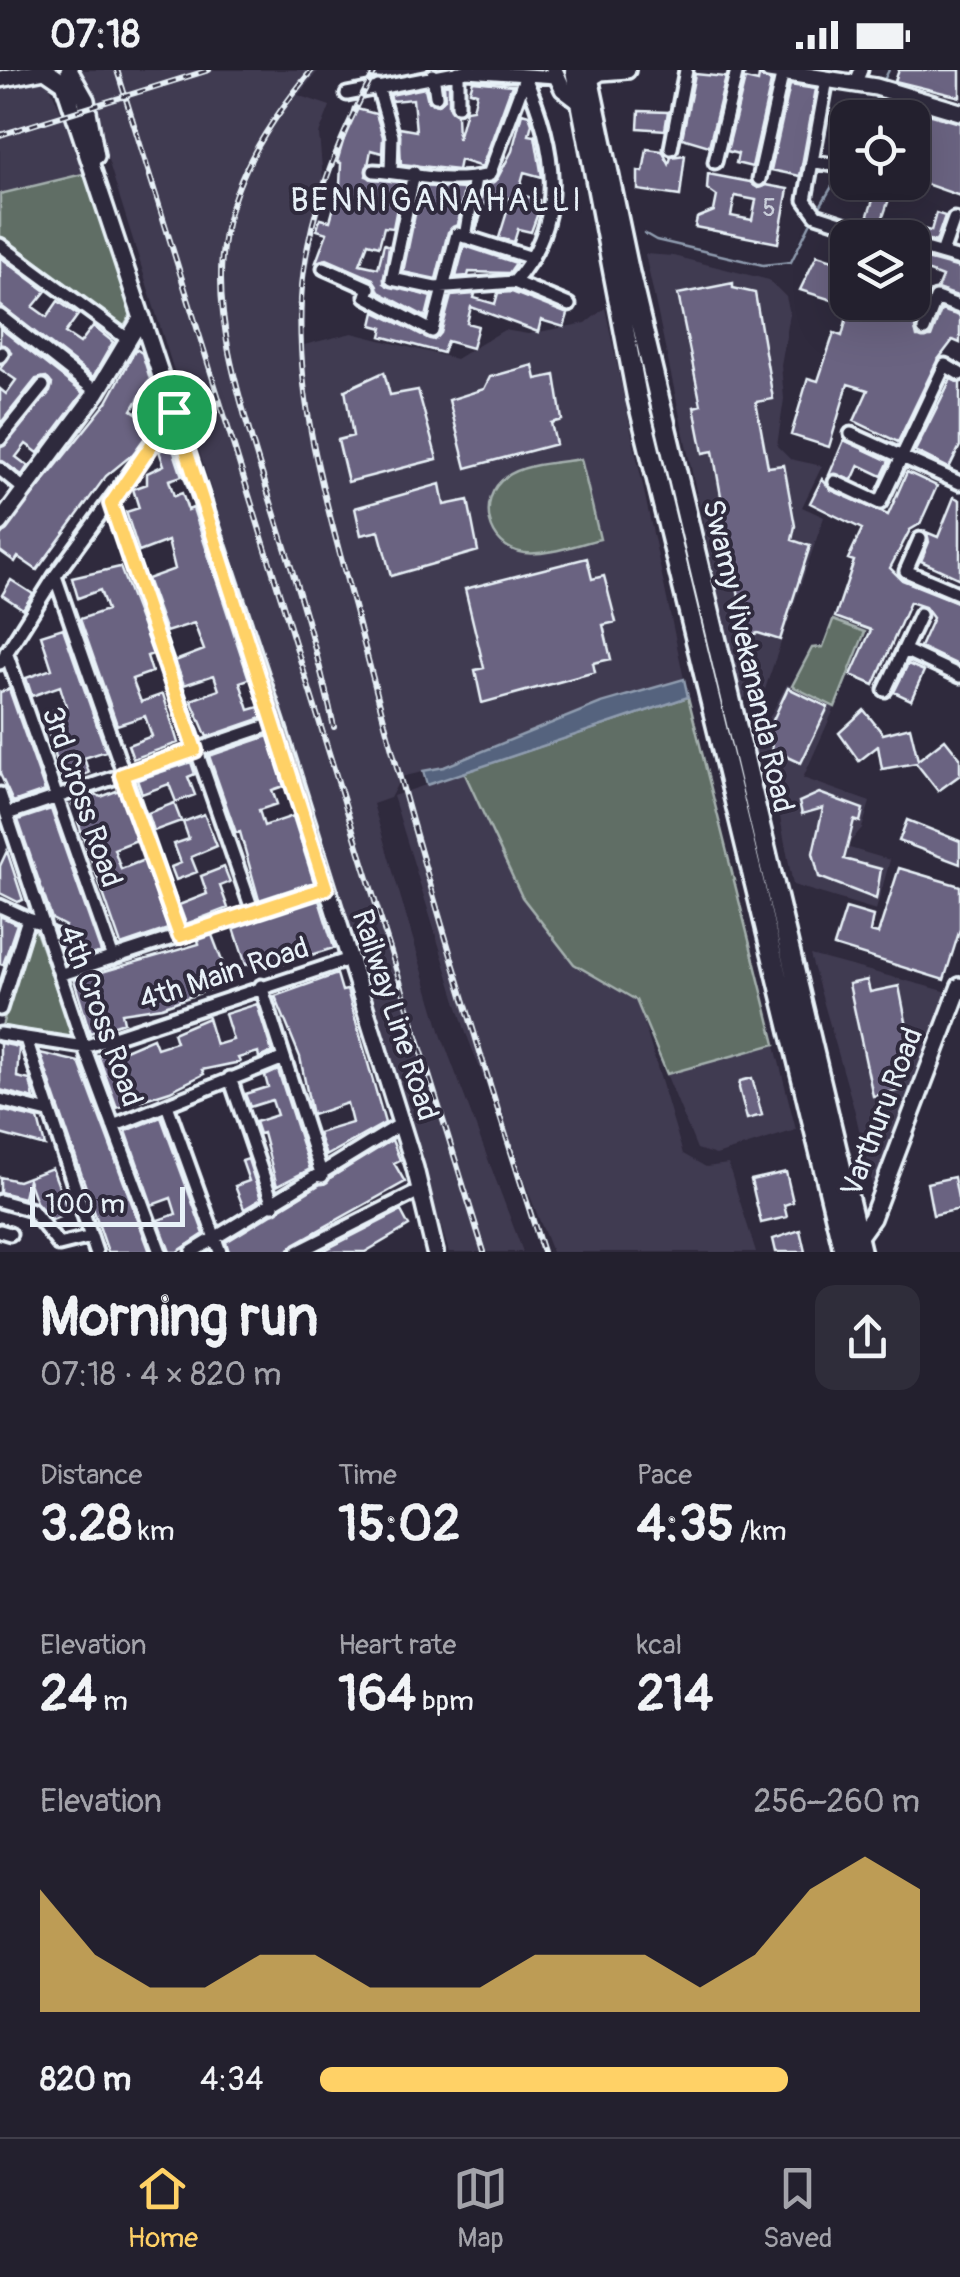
<!DOCTYPE html>
<html lang="en">
<head>
<meta charset="utf-8">
<style>
  :root { --surface:#23202e; --page:#2f2d3a; --text:#f1f3f6; --muted:#a3a3aa; --line:#403e4a; --accent:#ffd166 }
  body { margin:0; font-family:Pangolin,sans-serif; background:var(--page); color:var(--text); height:100vh; display:flex; flex-direction:column; font-size:38px; white-space:nowrap }
  * { box-sizing:border-box; margin:0 }
  p { font-size:32px; color:var(--muted) }
  .icon { flex:none; width:55px; height:55px; fill:none; stroke:currentColor; stroke-width:2; stroke-linecap:round; stroke-linejoin:round }
  .map { position:relative; height:1182px; overflow:hidden }
  .sheet { display:flex; flex-direction:column; background:var(--surface); flex:1 }
  .sheet>* { flex:none }
  .fabs { position:absolute; left:830px; top:30px; display:grid; gap:20px }
  .fabs a { display:grid; place-items:center; width:100px; height:100px; border-radius:20px; background:var(--surface); box-shadow:0 10px 40px #0002,0 0 0 2px var(--line); font-size:50px }
  .scale { position:absolute; left:30px; bottom:25px; width:155px; box-sizing:border-box; padding-left:10px; border:5px solid #e8f1f8; border-top:0; font-size:28px; line-height:35px; white-space:nowrap; color:#e8f1f8; -webkit-text-stroke:8px #2f2a3d; paint-order:stroke }
  .pin { position:absolute; display:grid; place-items:center; width:85px; height:85px; color:#fff; margin:-42px; border:5px solid #fff; border-radius:50%; box-shadow:0 2px 10px #0007 }
  .round { display:grid; place-items:center; flex:none; width:105px; height:105px; border-radius:20px; background:var(--page) }
  .summary { display:flex; align-items:center; justify-content:space-between; height:170px; padding:0 40px }
  h1 { font-size:55px; font-weight:700; line-height:75px }
  .figures { display:grid; grid-template-columns:repeat(3,1fr); gap:15px; height:170px; padding:10px 40px }
  .figures div { display:grid; align-content:center }
  .figures b { font-size:50px; font-weight:700 }
  .figures small { font-size:28px; font-weight:400 }
  .figures p { font-size:28px }
  .chart { height:280px; padding:20px 40px }
  .chart p { display:flex; justify-content:space-between }
  .chart svg { width:100%; height:180px; margin-top:10px; fill:var(--accent); opacity:.7 }
  ul { padding:0 40px; list-style:none; font-size:32px }
  li { display:grid; grid-template-columns:160px 120px 1fr; align-items:center; height:75px }
  li i { height:25px; border-radius:12px; background:var(--accent) }
  .status { display:flex; justify-content:space-between; align-items:center; height:70px; padding:0 50px; background:var(--surface); direction:ltr }
  .status svg { height:28px; fill:currentColor }
  .menu { display:flex; justify-content:space-around; align-items:center; height:140px; border-top:2px solid var(--line); background:var(--surface); font-size:28px; color:var(--muted) }
  .menu a { display:grid; justify-items:center; gap:5px }
  .menu .active { color:var(--accent) }
  .map>svg:first-child { display:block }
  .built { fill:#413b51 }
  .green { fill:#606e65; stroke:#a4b0ae; stroke-width:2.5 }
  .water { fill:#54647e; stroke:#8f9caf; stroke-width:2.5 }
  .lines { fill:none; stroke-linecap:round; stroke-linejoin:round }
  .stream { stroke:#8f9caf; stroke-width:2.5 }
  .building { fill:#6b6381; stroke:#e8f1f8; stroke-width:2.5; fill-rule:evenodd }
  .street-casing { stroke:#e8f1f8; stroke-width:19 }
  .secondary-casing { stroke:#e8f1f8; stroke-width:22 }
  .primary-casing { stroke:#e8f1f8; stroke-width:25 }
  .street { stroke:#2f2a3d; stroke-width:11 }
  .secondary { stroke:#2f2a3d; stroke-width:15 }
  .primary { stroke:#2f2a3d; stroke-width:18 }
  .rail-casing { stroke:#e8f1f8; stroke-width:6 }
  .rail { stroke:#2f2a3d; stroke-width:2.5; stroke-dasharray:8; stroke-linecap:butt }
  .route-casing { stroke:#fff; stroke-width:20 }
  .route { stroke:#ffd166; stroke-width:12 }
  .labels { text-anchor:middle; dominant-baseline:central; stroke-width:8; stroke-linejoin:round; paint-order:stroke }
  .number-label { font-size:25px; fill:#c9ceda }
  .street-label { font-size:30px; fill:#e8f1f8; stroke:#2f2a3d }
  .neighbourhood-label { font-size:32px; letter-spacing:2.5px; fill:#e8f1f8; stroke:#2f2a3d }
</style>
</head>
<body>
<div class="status"><b>07:18</b><svg viewBox="0 0 49 12"><path d="M0 12V9h3v3zM5 12V6h3v6zM10 12V3h3v9zM15 12V0h3v12zM26 1h20v11H26zM47 4h2v5h-2z"/></svg></div>
<div class="map">
<svg width="960" height="1182" viewBox="0 0 960 1182">
  <rect width="100%" height="100%" fill="#2f2a3d"/>
  <filter id="ink" filterUnits="userSpaceOnUse"><feTurbulence type="fractalNoise" baseFrequency=".01" numOctaves="2"/><feDisplacementMap in="SourceGraphic" scale="20" xChannelSelector="R" yChannelSelector="G"/><feConvolveMatrix kernelMatrix="1 2 1 2 8 2 1 2 1" color-interpolation-filters="sRGB"/></filter>
  <g filter="url(#ink)">
    <!-- built -->
    <path class="built" d="M80 0H319L298 25 330 36 319 64 324 121 305 214 304 275 352 263 456 289 504 260 528 264 586 253 605 238 684 609 601 633 444 697 401 707 390 728 373 734 442 967 523 1182H449Z
      M47 9 87 103 0 124V18Z
      M645 184 673 186 769 210 786 227 790 244 781 295 784 329 777 376 790 389 822 396 802 437 824 447 764 622 741 629Z
      M787 614 835 637 803 708 870 732 862 758 846 777 890 790 876 840 793 815 771 700 757 692 753 679Z
      M688 627 796 1060 716 1085 697 1079 640 940 683 1084 706 1097 728 1094 756 1182H552L466 963 393 726Z
      M810 885 948 922 873 1119 855 1042Z"/>
    <!-- green -->
    <path class="green" d="M87 103 131 244 121 262 0 171V124Z
      M581 389 600 469C578 474 547 486 524 483 487 478 476 428 506 407 525 393 558 393 581 389Z
      M833 550 865 562 835 637 792 616 812 578 823 577Z
      M688 627 775 974 667 1004 636 930 574 894 522 827 464 702Z
      M33 853 74 968 2 956Z"/>
    <!-- water -->
    <path class="water" d="M684 609 688 627 427 715 423 701 444 697 601 633Z"/>
    <g class="lines">
      <!-- stream -->
      <path class="stream" d="M882 14 889 0
        M867 48 877 26
        M818 140 837 108
        M644 163 656 170 763 195 791 192 814 146"/>
    </g>
    <!-- building -->
    <path class="building" d="M899 0H960V27L895 11Z
      M695 4 726 7 709 76 682 68Z
      M759 5 771 12 752 97 736 93 738 84 727 81 745 9 758 12Z
      M473 11 512 15 482 97 460 90 458 100 401 94 399 58 416 61 413 29 392 31 390 25 425 18 428 31 438 35 445 29 444 15 449 14V36L457 44 458 69 466 40 473 39 477 23 470 21Z
      M790 15 816 19 800 106 771 100Z
      M883 31 960 53V126L912 109V48H877Z
      M353 38 376 44 383 67 382 83 371 80 366 106 402 113 393 158 384 157 379 176 368 173 360 194 378 198 384 174 389 176 384 213 431 227 426 247 379 222 373 209 327 189 316 192 327 163 317 160 320 149 330 151 340 115 341 93 337 92Z
      M639 41 668 42 665 60 638 58Z
      M522 43 529 45 532 53 529 65 535 66 542 107 524 102 518 124 539 130 538 143 531 162 518 159 514 172 499 168 511 129 488 123 476 160 483 116 497 109 512 81Z
      M647 79 662 81 669 94 671 87 685 85 680 126 638 120V101L643 102Z
      M708 104 750 112 758 118 766 115 788 119 778 173 695 157 697 148 714 141 717 126 707 119ZM735 126 756 130 752 150 731 146Z
      M879 112H909L904 127 891 123 882 150 931 161 936 143 945 146 936 172 914 166 896 168 891 160 866 151Z
      M421 116 464 119 458 155 448 162 436 209 403 202Z
      M464 176H465L516 193 509 203 469 202 468 206 456 207Z
      M817 185 848 195V235L800 220Z
      M912 185 960 198V227L937 219 942 207 912 195Z
      M0 187 46 221 33 237 47 247 58 231 78 245 65 263 80 273 93 256 113 272 93 307 0 235Z
      M733 213V218L755 223 773 329 756 332 768 397 784 395 795 456 792 470 810 476 780 570 758 563 746 566 713 381 703 383 694 337 701 335 678 224Z
      M512 222 568 244 564 257 541 250 538 262 471 237 467 253 478 256 472 278 447 271 443 283 381 266 383 258 372 255 375 242 434 270 441 263 451 226 475 224 474 228 495 234 498 223Z
      M912 228 924 233 915 258 917 267H931L941 240 960 246V273L953 270 937 291 898 372 854 351 868 320 848 314 829 377 791 365 808 308 818 311 834 263 842 266 851 232H912Z
      M0 258 83 323 38 383 26 374 16 387 28 396 22 405 0 390V378L50 322 52 314 45 307 36 309 0 354V319L6 324 16 310 0 299 11 283 0 274Z
      M136 279 142 283 150 309 132 340 154 355 133 384 106 406 37 500 18 487 15 492 0 481V466L107 332Z
      M533 295 536 309 555 305 562 350 551 353 556 374 466 398 449 330 484 319 490 307Z
      M384 302 390 325 418 320 437 389 348 412 338 370 353 366 345 320Z
      M951 309 960 313V376L949 398 915 381Z
      M844 370 889 391 882 406 859 395 852 410 829 405Z
      M172 376 182 406 169 410 174 426 182 423 188 440 193 438 249 609 240 612 244 625 249 640 259 637 262 648 207 667 191 630 219 620 214 605 184 615 175 591 204 580 194 553 166 562 147 509 175 499 168 471 139 482 126 442 139 438 133 419 147 414V403L164 395 159 381Z
      M907 402 937 416 920 454 910 460 890 498 902 510 960 533V596L920 577 933 548 925 537 910 532 874 615 851 605 871 560 835 547 854 491 848 489 862 459 810 433 822 409 831 420 888 445Z
      M440 414 444 435 468 430 478 481 391 506 379 461 361 465 355 438Z
      M954 427 960 430V509L921 491 929 472 926 462 938 467Z
      M587 488 592 509 604 506 616 552 603 555 611 589 593 593 595 602 482 633 475 600 484 598 465 519Z
      M120 497 153 584 147 586 152 602 132 609 141 632 163 624 178 673 133 689 128 675 152 666 145 646 117 655 80 549 107 540 100 520 78 528 72 508Z
      M11 510 33 524 23 539 2 525Z
      M63 558 106 681 84 688 89 703 63 712 43 644 66 636 60 616 32 626 26 608 52 599 41 565Z
      M908 594 924 601 911 630 894 622Z
      M788 618 828 637 801 693 773 680 767 663Z
      M9 619 45 721 13 732 0 704V622Z
      M864 640 883 664 910 657 918 690 945 669 960 688V705L938 721 916 693 882 699 878 676 859 691 839 663Z
      M268 666 284 716 272 720 277 734 259 740 264 756 293 746 314 812 259 830 240 762 236 763 209 686Z
      M191 692 195 704 188 707 195 725 176 732 169 714 142 724 137 710Z
      M119 720 137 770 114 779 121 799 144 790 168 859 121 875 78 752 89 748 72 735 95 724 101 727Z
      M819 723 863 739 860 752 854 750 844 789 881 799 876 829 819 807 813 783 823 738 802 744 799 732Z
      M174 733 181 751 154 761 148 743Z
      M51 739 101 882 66 893 54 857 63 860 65 856 52 849 18 750Z
      M204 744 217 776 191 787 197 802 176 810 171 797 181 793 174 774 189 769 183 752Z
      M907 750 960 771V794L899 771Z
      M7 781 23 830 18 832 0 823V796Z
      M224 797 230 812 220 816 228 838 186 854 179 835 207 824 201 806Z
      M899 798 960 816V859L944 910 834 876 846 838 873 846 870 862 878 864Z
      M319 830 334 878 270 898 267 888 246 895 234 858Z
      M0 846 17 854 3 895 0 894Z
      M212 865 230 912 162 937 122 943 124 952 90 963 74 910 199 874 198 870Z
      M337 904 342 921 347 920 385 1053 326 1086 318 1063 352 1053 347 1033 312 1045 300 987 275 926Z
      M867 910 870 922 899 916 912 982 901 984 904 996 897 997 901 1020 873 1026 849 914Z
      M257 934 272 982 259 988 258 982 238 988 240 992 202 1000 204 1004 170 1021 117 1038 98 985 117 979 118 983 153 968 157 978 176 972 173 963 208 948 216 975 233 970 225 944Z
      M0 973 19 977 17 1007 30 1010 34 1029 0 1020Z
      M40 983 79 992 150 1182H108Z
      M278 1000 310 1099 277 1116 263 1063 259 1064 255 1052 277 1045 272 1030 250 1037 245 1024 268 1017 265 1006Z
      M752 1008 762 1045 747 1049 739 1018 740 1011Z
      M0 1040 38 1049 45 1076 0 1064Z
      M161 1047 204 1164 177 1182H170L158 1150 176 1144 171 1128 152 1135 126 1061Z
      M392 1070 400 1090 394 1093 405 1112 294 1174 287 1182H229L226 1172Z
      M248 1089 261 1129 244 1139 235 1116 249 1111 242 1091Z
      M52 1098 69 1143 52 1150 36 1132 28 1110 24 1128 0 1122V1107L18 1111Z
      M786 1102 793 1132 784 1135 787 1147 761 1153 751 1110Z
      M954 1107 960 1139 933 1145 927 1113Z
      M401 1141 409 1156 365 1182H321Z
      M800 1160 805 1182H776L773 1169Z"/>
    <g class="lines">
      <!-- street casing -->
      <g class="street-casing">
        <path id="street" d="M433 5 436 26
          M827 9 805 130 816 145 887 168
          M855 14 861 0
          M378 17 392 66 391 102
          M347 24 466 1 556 7
          M458 35V2
          M671 78 686 0
          M812 91 838 96 846 112 862 117
          M715 92 737 0
          M374 101C418 104 446 115 489 105L525 8
          M414 103 392 209 435 218 514 212C569 150 555 74 524 5
          M759 109 783 1
          M465 167 475 108
          M0 175 129 270
          M912 175 960 189
          M942 183 954 149
          M324 198 369 218 366 226 432 261 457 164 532 188
          M514 212 569 235
          M0 246 97 322
          M924 260 936 228 960 237
          M0 286 2 283
          M851 364 960 413
          M0 369 43 316
          M0 399 25 420
          M835 412 880 433 945 295 960 304
          M111 434 253 842
          M920 469 906 501 960 524
          M55 506 180 866
          M904 580 960 606
          M6 582 113 888
          M0 593 55 506 174 343
          M885 620 920 545
          M0 724 84 977 160 1182
          M7 744 276 653
          M0 836 28 849
          M62 904 326 818
          M261 916 322 1106
          M0 939 28 849 41 853
          M0 964 84 977 347 890
          M26 969 96 1182
          M230 1008 273 1135
          M0 1030 48 1042
          M167 1035 220 1182
          M113 1056 284 988
          M0 1131 32 1140 59 1175 91 1167
          M0 1161 10 1164
          M192 1182 401 1054
          M298 1182 419 1121"/>
      </g>
      <!-- secondary casing -->
      <g class="secondary-casing">
        <path id="secondary" d="M69 0 86 30 96 86
          M554 0 563 19 580 32
          M769 0 876 17 960 42
          M0 9 45 0 64 13 276 653 415 1098 435 1182
          M589 9 601 2 627 0
          M0 453 97 322 142 247
          M854 1173 872 1148 960 916"/>
      </g>
      <!-- primary casing -->
      <g class="primary-casing">
        <path id="primary" d="M575 0 637 327 844 1182
          M587 0 629 201 861 1182"/>
      </g>
      <!-- street -->
      <use href="#street" class="street"/>
      <!-- secondary -->
      <use href="#secondary" class="secondary"/>
      <!-- primary -->
      <use href="#primary" class="primary"/>
      <!-- rail casing -->
      <g class="rail-casing">
        <path id="rail" d="M117 0 484 1182
          M312 0C193 143 208 227 259 394 286 481 315 568 334 657
          M376 0C337 71 306 147 301 229 295 343 333 454 361 563 415 771 477 978 543 1182
          M0 65 209 0"/>
      </g>
      <!-- rail -->
      <use href="#rail" class="rail"/>
    </g>
  </g>
  <g class="lines" filter="url(#ink)">
    <!-- route casing -->
    <g class="route-casing">
      <path id="route" d="M174 342 326 818 180 866 122 705 195 680 111 434Z"/>
    </g>
    <!-- route -->
    <use href="#route" class="route"/>
  </g>
  <g class="labels">
    <!-- number labels -->
    <g class="number-label">
      <text x="769" y="138">5</text>
    </g>
    <!-- street labels -->
    <g class="street-label">
      <text transform="translate(748 586) rotate(77)">Swamy Vivekananda Road</text>
      <text transform="translate(82 727) rotate(71)">3rd Cross Road</text>
      <text transform="translate(224 904) rotate(-18)">4th Main Road</text>
      <text transform="translate(395 945) rotate(72)">Railway Line Road</text>
      <text transform="translate(101 946) rotate(70)">4th Cross Road</text>
      <text transform="translate(882 1042) rotate(-69)">Varthuru Road</text>
    </g>
    <!-- neighbourhood labels -->
    <g class="neighbourhood-label">
      <text x="437" y="131">BENNIGANAHALLI</text>
    </g>
  </g>
</svg>
<div class="fabs">
<a><svg class="icon" aria-label="locate" viewBox="0 0 24 24"><circle cx="12" cy="12" r="6"/><path d="M12 2v4M12 18v4M2 12h4M18 12h4"/></svg></a>
<a><svg class="icon" aria-label="layers" viewBox="0 0 24 24"><path d="M12 4l9 5-9 5-9-5zM3 14l9 5 9-5"/></svg></a>
</div>
<div class="scale">100 m</div>
<div class="pin" style="left:174px;top:342px;background:#1e9e55"><svg class="icon" aria-label="arrive" viewBox="0 0 24 24"><path d="M6 21V4h12l-3 4 3 4H6"/></svg></div>
</div>
<section class="sheet">
<div class="summary"><div><h1>Morning run</h1><p>07:18 · 4 × 820 m</p></div><a class="round"><svg class="icon" aria-label="share" viewBox="0 0 24 24"><path d="M12 15V3M7 8l5-5 5 5M5 13v7h14v-7"/></svg></a></div>
<div class="figures">
<div><p>Distance</p><b>3.28<small> km</small></b></div>
<div><p>Time</p><b>15:02</b></div>
<div><p>Pace</p><b>4:35<small> /km</small></b></div>
</div>
<div class="figures">
<div><p>Elevation</p><b>24<small> m</small></b></div>
<div><p>Heart rate</p><b>164<small> bpm</small></b></div>
<div><p>kcal</p><b>214</b></div>
</div>
<div class="chart"><p><span>Elevation</span>256–260 m</p>
<svg viewBox="0 0 160 44" preserveAspectRatio="none"><path d="M0 44V14L10 30L20 38L30 38L40 30L50 30L60 38L70 38L80 38L90 30L100 30L110 30L120 38L130 30L140 14L150 6L160 14V44z"/></svg>
</div>
<ul>
<li><b>820 m</b>4:34<i style="width:78%"></i></li>
</ul>
</section>
<nav class="menu">
<a class="active"><svg class="icon" aria-label="home" viewBox="0 0 24 24"><path d="M3 11l9-7 9 7M6 9v11h12V9"/></svg>Home</a>
<a><svg class="icon" aria-label="map" viewBox="0 0 24 24"><path d="M3 6l6-2 6 2 6-2v14l-6 2-6-2-6 2zM9 4v14M15 6v14"/></svg>Map</a>
<a><svg class="icon" aria-label="saved" viewBox="0 0 24 24"><path d="M7 4h10v16l-5-4-5 4z"/></svg>Saved</a>
</nav>
</body>
</html>
